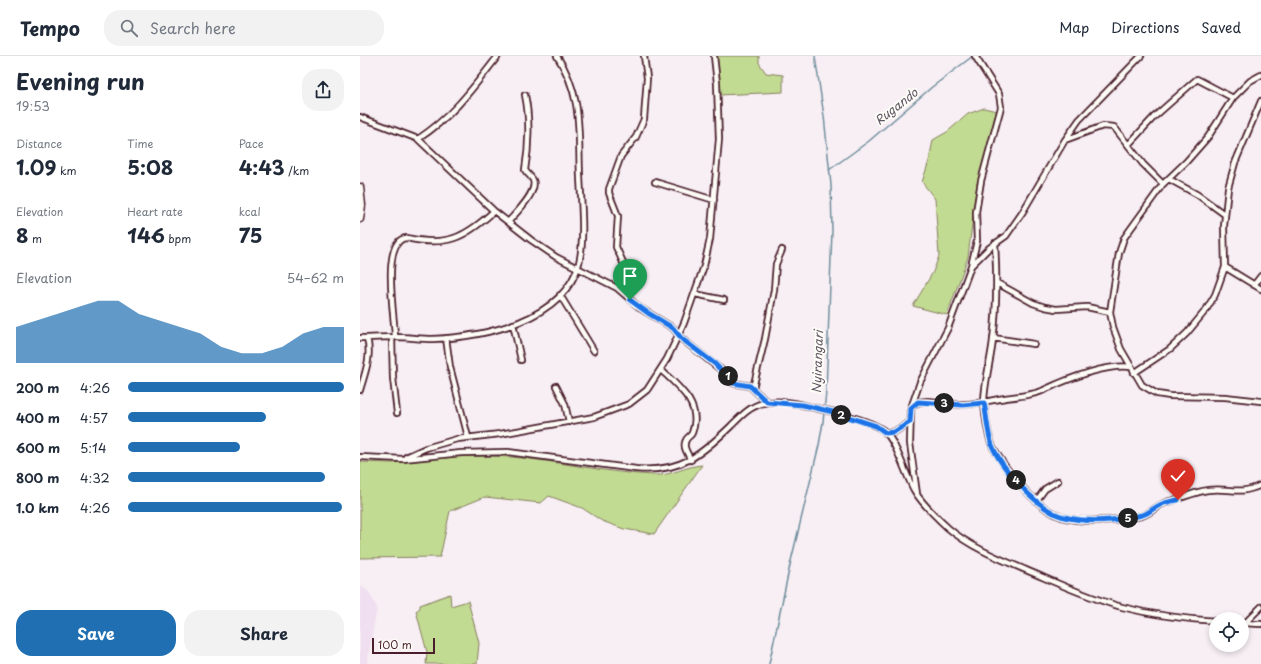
<!DOCTYPE html>
<html lang="en">
<head>
<meta charset="utf-8">
<style>
  :root { --surface:#fff; --page:#f2f2f3; --text:#1f2937; --muted:#747a83; --line:#e0e1e3; --accent:#1f6fb2 }
  body { margin:0; font-family:"Playpen Sans",sans-serif; background:var(--page); color:var(--text); height:100vh; display:flex; flex-direction:column; font-size:15px; white-space:nowrap }
  * { box-sizing:border-box; margin:0 }
  p { font-size:13px; color:var(--muted) }
  .icon { flex:none; width:22px; height:22px; fill:none; stroke:currentColor; stroke-width:2; stroke-linecap:round; stroke-linejoin:round }
  .map { position:relative; flex:1; overflow:hidden }
  .details { display:flex; flex-direction:column; background:var(--surface); width:360px }
  .details>* { flex:none }
  .buttons { position:absolute; left:849px; top:556px; display:grid; gap:8px }
  .buttons a { display:grid; place-items:center; width:40px; height:40px; border-radius:50%; background:var(--surface); box-shadow:0 2px 6px #0003; font-size:20px }
  .scale { position:absolute; left:12px; bottom:10px; width:63px; box-sizing:border-box; padding-left:4px; border:2px solid #4a1f2b; border-top:0; font-size:11px; line-height:14px; white-space:nowrap; color:#4a1f2b; -webkit-text-stroke:3px #fdfcf7; paint-order:stroke }
  .pin { position:absolute; display:grid; place-items:center; width:34px; height:34px; color:#fff; margin:-41px -17px; border-radius:50% 50% 50% 0; rotate:-45deg; box-shadow:0 0 4px #0007 }
  .pin .icon { rotate:45deg }
  .km { position:absolute; width:20px; height:20px; margin:-10px; border-radius:50%; background:#222; color:#fff; font-size:11px; line-height:20px; text-align:center }
  .round { display:grid; place-items:center; flex:none; width:42px; height:42px; border-radius:16px; background:var(--page) }
  .summary { display:flex; align-items:center; justify-content:space-between; height:68px; padding:0 16px }
  h1 { font-size:22px; font-weight:700; line-height:30px }
  .metrics { display:grid; grid-template-columns:repeat(3,1fr); gap:6px; height:68px; padding:4px 16px }
  .metrics div { display:grid; align-content:center }
  .metrics b { font-size:20px; font-weight:700 }
  .metrics small { font-size:11px; font-weight:400 }
  .metrics p { font-size:11px }
  .chart { height:112px; padding:8px 16px }
  .chart p { display:flex; justify-content:space-between }
  .chart svg { width:100%; height:72px; margin-top:4px; fill:var(--accent); opacity:.7 }
  .primary-button { display:flex; gap:8px; margin-top:auto; padding:8px 16px }
  .primary-button a { flex:1; height:46px; border-radius:16px; background:var(--accent); color:#fff; font-size:16px; font-weight:700; line-height:46px; text-align:center }
  .primary-button a+a { background:var(--page); color:var(--text) }
  ul { padding:0 16px; list-style:none; font-size:13px }
  li { display:grid; grid-template-columns:64px 48px 1fr; align-items:center; height:30px }
  li i { height:10px; border-radius:5px; background:var(--accent) }
  header { display:flex; align-items:center; gap:24px; box-sizing:border-box; height:56px; padding:0 20px; background:var(--surface); border-bottom:1px solid var(--line) }
  header strong { font-size:19px }
  nav { display:flex; gap:22px; margin-inline-start:auto; font-size:14px }
  .search { width:280px; height:36px; background:var(--page); display:flex; align-items:center; gap:10px; box-sizing:border-box; padding:0 14px; border-radius:16px; color:var(--muted); font-size:15px }
  main { display:flex; flex:1; min-height:0 }
  .map>svg:first-child { display:block }
  .built { fill:#f0dff0 }
  .green { fill:#c2db92; stroke:#867d5e }
  .lines { fill:none; stroke-linecap:round; stroke-linejoin:round }
  .stream { stroke:#6f8d9c; stroke-width:1.5 }
  .minor-casing { stroke:#4a1f2b; stroke-width:8 }
  .highway-casing { stroke:#4a1f2b; stroke-width:9 }
  .minor { stroke:#fdfcf7; stroke-width:4.5 }
  .highway { stroke:#fdfcf7; stroke-width:6 }
  .route-casing { stroke:#fff; stroke-width:8 }
  .route { stroke:#1a73e8; stroke-width:5 }
  .labels { text-anchor:middle; dominant-baseline:central; stroke-width:4; stroke-linejoin:round; paint-order:stroke }
  .water-label { font-size:12px; font-style:italic; fill:#5d5663; stroke:#fdfcf7 }
</style>
</head>
<body>
<header>
<strong>Tempo</strong>
<div class="search"><svg class="icon" aria-label="search" viewBox="0 0 24 24"><circle cx="10" cy="10" r="6"/><path d="M15 15l6 6"/></svg>Search here</div>
<nav><a>Map</a><a>Directions</a><a>Saved</a></nav>
</header>
<main>
<section class="details">
<div class="summary"><div><h1>Evening run</h1><p>19:53</p></div><a class="round"><svg class="icon" aria-label="share" viewBox="0 0 24 24"><path d="M12 15V3M7 8l5-5 5 5M5 13v7h14v-7"/></svg></a></div>
<div class="metrics">
<div><p>Distance</p><b>1.09<small> km</small></b></div>
<div><p>Time</p><b>5:08</b></div>
<div><p>Pace</p><b>4:43<small> /km</small></b></div>
</div>
<div class="metrics">
<div><p>Elevation</p><b>8<small> m</small></b></div>
<div><p>Heart rate</p><b>146<small> bpm</small></b></div>
<div><p>kcal</p><b>75</b></div>
</div>
<div class="chart"><p><span>Elevation</span>54–62 m</p>
<svg viewBox="0 0 160 44" preserveAspectRatio="none"><path d="M0 44V22L10 18L20 14L30 10L40 6L50 6L60 14L70 18L80 22L90 26L100 34L110 38L120 38L130 34L140 26L150 22L160 22V44z"/></svg>
</div>
<ul>
<li><b>200 m</b>4:26<i style="width:100%"></i></li>
<li><b>400 m</b>4:57<i style="width:64%"></i></li>
<li><b>600 m</b>5:14<i style="width:52%"></i></li>
<li><b>800 m</b>4:32<i style="width:91%"></i></li>
<li><b>1.0 km</b>4:26<i style="width:99%"></i></li>
</ul>
<div class="primary-button"><a>Save</a><a>Share</a></div>
</section>
<div class="map">
<svg width="901" height="608" viewBox="0 0 901 608">
  <rect width="100%" height="100%" fill="#f7eff4"/>
  <filter id="ink" filterUnits="userSpaceOnUse"><feTurbulence type="fractalNoise" baseFrequency=".025" numOctaves="2"/><feDisplacementMap in="SourceGraphic" scale="8" xChannelSelector="R" yChannelSelector="G"/><feConvolveMatrix kernelMatrix="1 2 1 2 8 2 1 2 1" color-interpolation-filters="sRGB"/></filter>
  <g filter="url(#ink)">
    <!-- built -->
    <path class="built" d="M0 529 9 536 17 552 7 608H0Z"/>
    <!-- green -->
    <path class="green" d="M355 0H399V7L406 17 423 19V36L359 39Z
      M624 52 637 55 631 87 617 128 608 201 587 259 553 250 573 216 579 200 575 143 562 126 569 105 573 84 587 76 608 58Z
      M105 400C120 400 136 400 151 401 199 405 246 417 294 419 312 420 325 410 342 409L294 478 264 473 242 465 222 452 189 440 181 447 125 441 90 455 80 501 0 502V406L32 407Z
      M90 538 91 550 108 545 119 587 117 608H66L67 596 56 555 60 552V549Z"/>
    <g class="lines">
      <!-- stream -->
      <path class="stream" d="M469 114 509 85 572 31 613 0
        M409 608 430 509 459 389 463 366 466 336 472 175 471 129 464 60 455 0"/>
      <!-- minor casing -->
      <g class="minor-casing">
        <path id="minor" d="M901 19 890 25 873 42 848 81 826 106 803 128 764 182 759 197 750 256 753 271 761 293 782 329 797 338 810 340 865 341 901 345
          M0 61 58 83 134 155 171 184 196 201 257 232 280 252 313 272 322 283 365 317 373 327 390 330 407 346
          M58 83C93 60 113 32 138 0
          M705 84 743 70 754 71 783 108 803 128
          M768 89 794 61 837 23 873 42
          M809 123 838 139 864 158
          M295 126 354 144
          M148 166C156 157 178 136 173 124 171 120 167 118 165 114 169 91 170 62 165 39
          M635 187C637 220 637 252 633 284 631 303 624 328 624 347 625 358 628 381 633 391 646 415 676 452 702 461 725 468 758 464 781 460 790 458 797 449 807 446 820 443 834 436 848 434 869 431 878 440 901 429
          M611 210 629 192 646 180 662 157 705 84 719 64 781 0
          M865 211 901 233
          M637 227 673 247 685 251 696 253 727 251 750 256
          M894 229 901 220
          M257 232 267 215 256 191 258 160 249 137V133L261 100 276 81 284 63 287 22 284 0
          M335 238 364 244
          M200 239 234 295
          M153 268 161 304
          M35 281C35 264 20 182 47 182 86 191 105 182 134 155
          M0 282C12 282 24 281 36 281 48 281 60 283 73 283 123 281 204 265 219 207 225 183 221 145 220 120 218 75 223 40 197 0
          M32 282 33 322 37 357
          M86 282 90 311 108 381
          M633 282 674 288
          M301 314C318 330 343 349 332 377 331 380 327 381 326 384 322 391 328 398 331 404
          M774 317 810 293 827 277 846 254 855 239 865 211 864 170 868 132 875 107 901 45
          M196 330 205 348 209 366
          M393 332 405 283 414 234 416 208 422 194
          M0 334C5 317 12 300 7 282
          M553 350C561 341 579 347 590 348 609 350 627 345 645 342 654 341 677 338 684 334 708 323 745 308 771 311
          M526 377 534 376 550 366
          M0 401 43 403 101 397 148 396 276 413C320 417 341 399 371 370 381 360 390 350 404 347 420 343 440 348 455 352 472 355 509 364 523 374 536 384 545 418 554 434 562 448 576 461 588 472 610 491 640 503 666 514 697 527 729 542 762 551 793 559 824 563 856 565
          M46 401 66 392 97 383 140 378 234 361 269 348 287 334 307 303 324 267 344 210 350 183 359 83 357 27 354 0
          M557 438 550 387 551 352 560 326 588 272 611 210 617 185 616 156 621 125 641 51 639 38 615 0
          M677 444 685 433 698 425
          M882 567 901 568
          M885 567 901 551"/>
      </g>
      <!-- highway casing -->
      <g class="highway-casing">
        <path id="highway" d="M0 131 2 149 0 163"/>
      </g>
      <!-- minor -->
      <use href="#minor" class="minor"/>
      <!-- highway -->
      <use href="#highway" class="highway"/>
    </g>
  </g>
  <g class="lines" filter="url(#ink)">
    <!-- route casing -->
    <g class="route-casing">
      <path id="route" d="M270 244 288 257 313 272 322 283 355 308 373 327 390 330 407 346 443 349 473 356 516 370 526 377 534 376 550 366 551 352 558 346 603 349 624 347C627 361 627 376 632 389 641 412 679 455 704 461 728 467 758 465 782 459 788 458 792 453 798 450 804 446 811 445 818 444"/>
    </g>
    <!-- route -->
    <use href="#route" class="route"/>
  </g>
  <g class="labels">
    <!-- water labels -->
    <g class="water-label">
      <text transform="translate(536 50) rotate(-38)">Rugando</text>
      <text transform="translate(457 306) rotate(-88)">Nyirangari</text>
    </g>
  </g>
</svg>
<div class="buttons">
<a><svg class="icon" aria-label="locate" viewBox="0 0 24 24"><circle cx="12" cy="12" r="6"/><path d="M12 2v4M12 18v4M2 12h4M18 12h4"/></svg></a>
</div>
<div class="scale">100 m</div>
<div class="pin" style="left:270px;top:244px;background:#1e9e55"><svg class="icon" aria-label="arrive" viewBox="0 0 24 24"><path d="M6 21V4h12l-3 4 3 4H6"/></svg></div>
<div class="pin" style="left:818px;top:444px;background:#d93025"><svg class="icon" aria-label="check" viewBox="0 0 24 24"><path d="M5 12l5 5 9-10"/></svg></div>
<b class="km" style="left:368px;top:320px">1</b>
<b class="km" style="left:481px;top:359px">2</b>
<b class="km" style="left:584px;top:347px">3</b>
<b class="km" style="left:656px;top:424px">4</b>
<b class="km" style="left:768px;top:462px">5</b>
</div>
</main>
</body>
</html>
